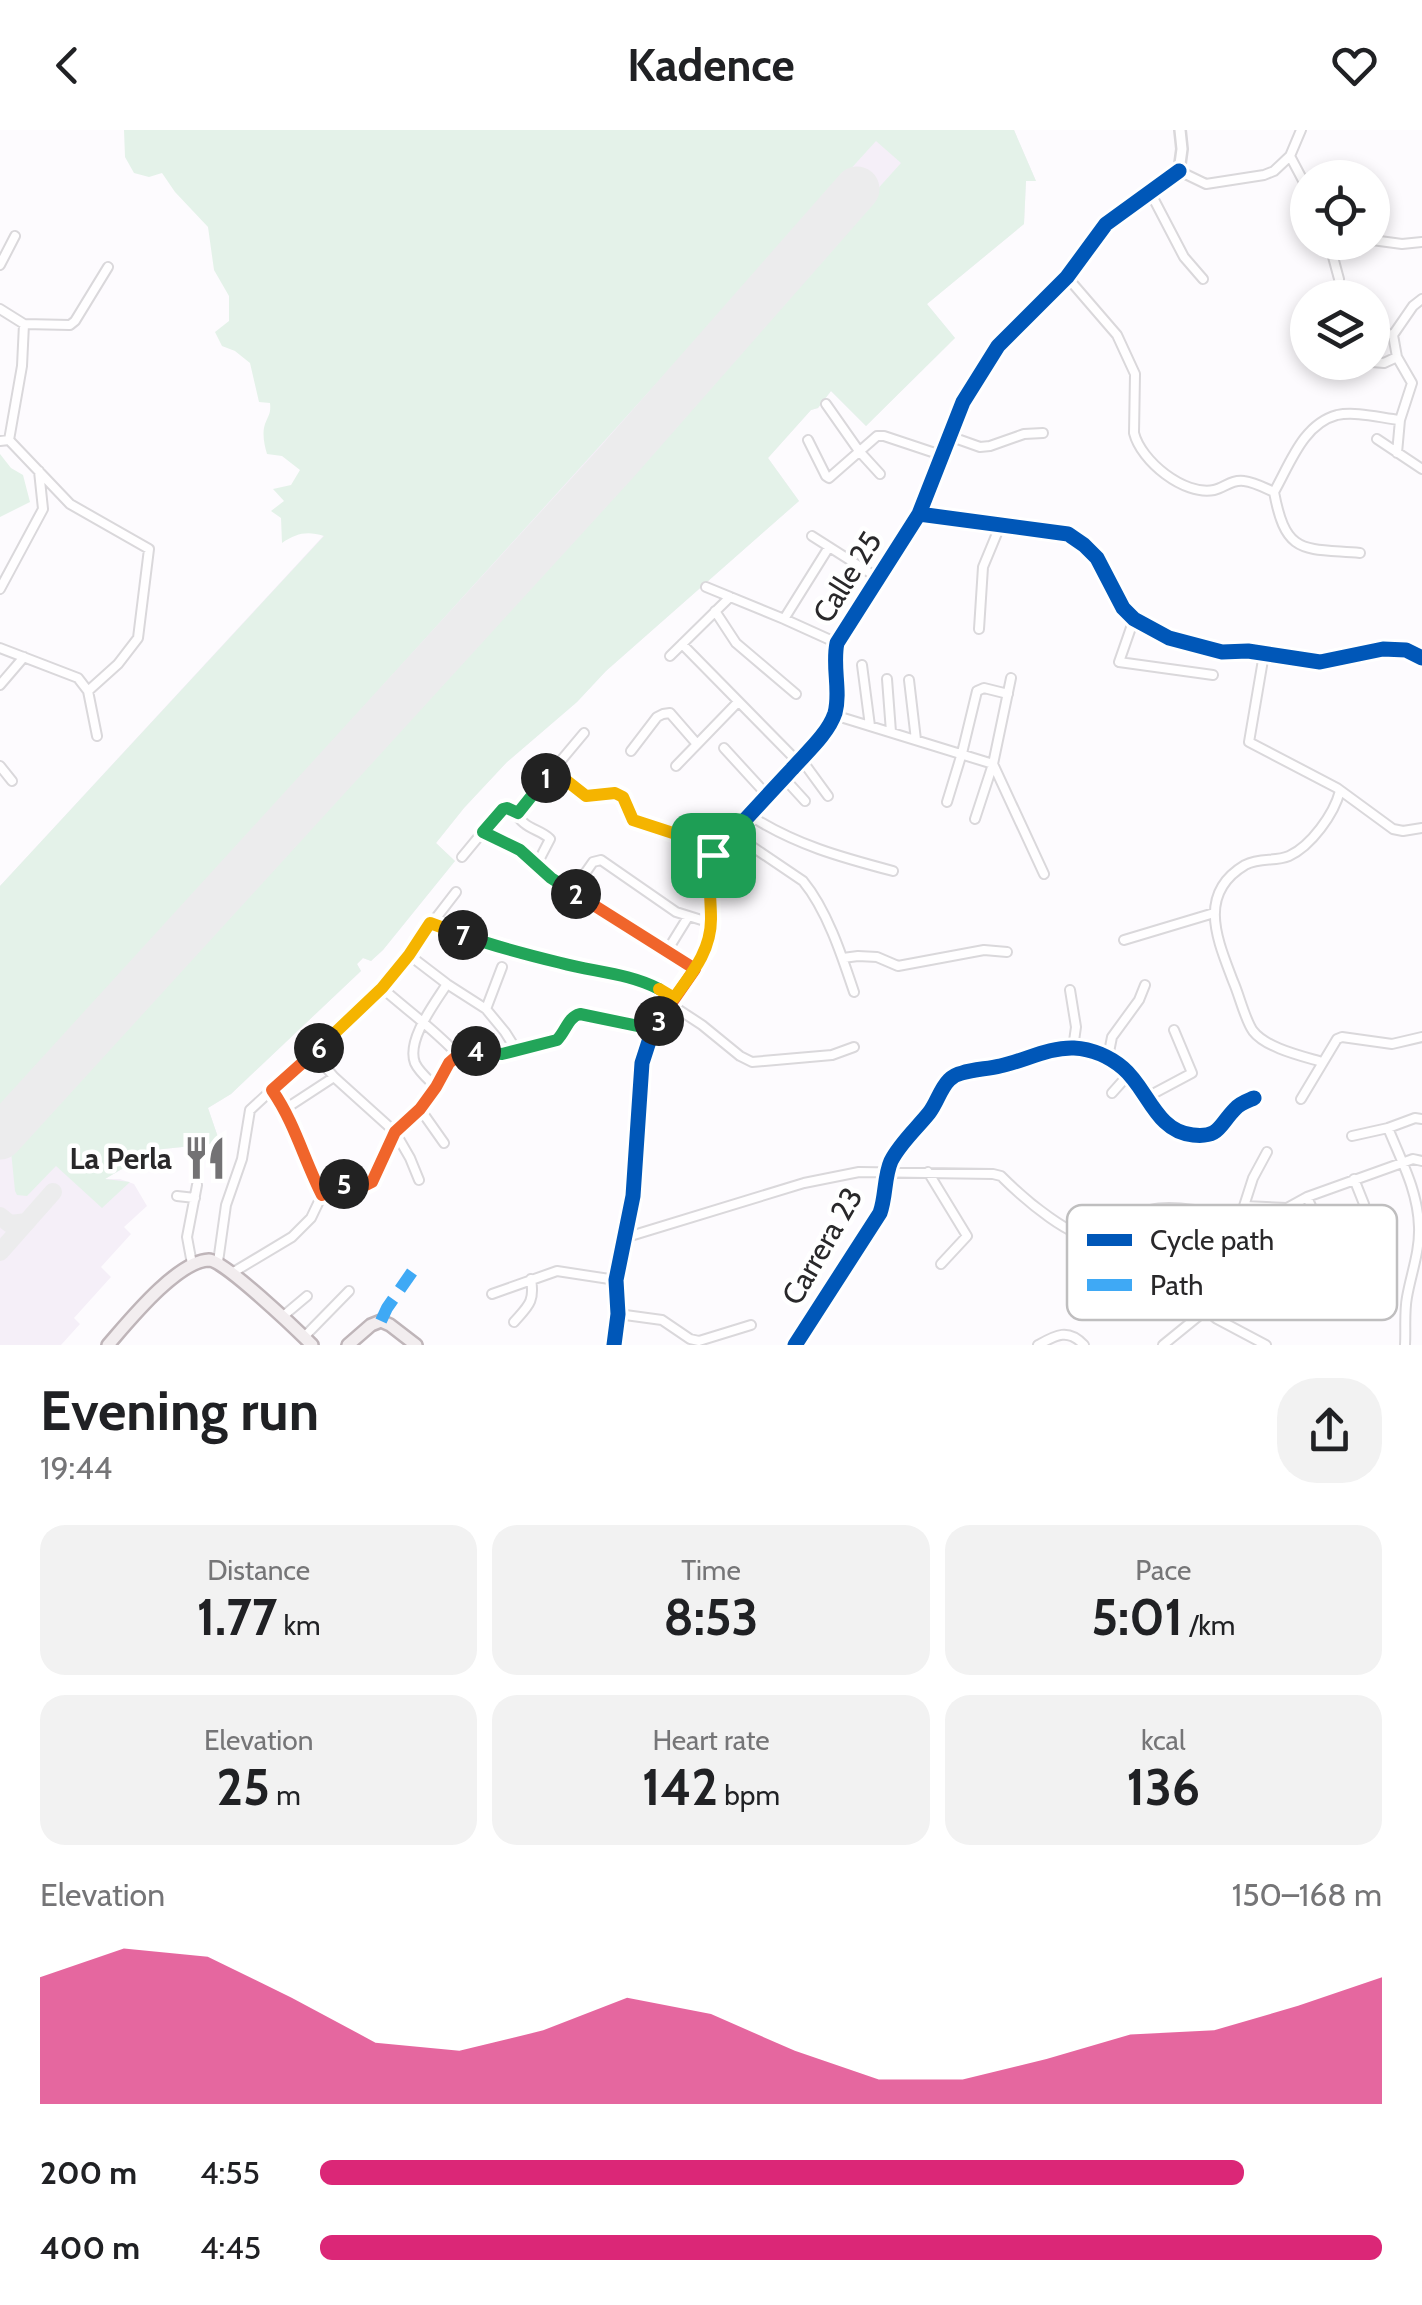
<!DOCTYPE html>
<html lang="en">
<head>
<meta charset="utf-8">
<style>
  :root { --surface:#fff; --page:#f2f2f2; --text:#202124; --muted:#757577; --accent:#db2777 }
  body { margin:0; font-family:Cabin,sans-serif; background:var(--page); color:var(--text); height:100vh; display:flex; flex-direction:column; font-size:38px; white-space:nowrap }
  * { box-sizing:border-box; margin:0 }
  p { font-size:32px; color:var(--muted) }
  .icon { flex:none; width:55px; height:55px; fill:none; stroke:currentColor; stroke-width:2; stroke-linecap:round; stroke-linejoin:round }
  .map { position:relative; height:1215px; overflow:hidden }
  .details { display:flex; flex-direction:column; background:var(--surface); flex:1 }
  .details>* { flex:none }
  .buttons { position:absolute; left:1290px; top:30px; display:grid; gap:20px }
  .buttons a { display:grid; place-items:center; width:100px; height:100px; border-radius:50%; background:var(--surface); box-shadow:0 5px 15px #0003; font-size:50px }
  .pin { position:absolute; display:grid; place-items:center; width:85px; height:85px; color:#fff; margin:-42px; border-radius:20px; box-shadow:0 5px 15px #0006 }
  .km { position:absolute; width:50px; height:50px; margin:-25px; border-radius:50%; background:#222; color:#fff; font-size:28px; line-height:50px; text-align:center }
  .round { display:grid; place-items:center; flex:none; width:105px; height:105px; border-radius:40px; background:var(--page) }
  .head { display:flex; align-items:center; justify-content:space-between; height:170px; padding:0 40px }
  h1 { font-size:55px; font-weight:800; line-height:75px }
  .figures { display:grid; grid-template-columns:repeat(3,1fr); gap:15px; height:170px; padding:10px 40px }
  .figures div { display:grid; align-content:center; border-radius:25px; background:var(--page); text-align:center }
  .figures b { font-size:50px; font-weight:800 }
  .figures small { font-size:28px; font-weight:400 }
  .figures p { font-size:28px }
  .chart { height:280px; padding:20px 40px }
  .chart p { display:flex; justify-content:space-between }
  .chart svg { width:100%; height:180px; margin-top:10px; fill:var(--accent); opacity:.7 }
  ul { padding:0 40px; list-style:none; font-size:32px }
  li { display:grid; grid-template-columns:160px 120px 1fr; align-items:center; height:75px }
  li i { height:25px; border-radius:12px; background:var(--accent) }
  header { display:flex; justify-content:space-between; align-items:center; height:130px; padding:0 40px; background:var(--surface); font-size:45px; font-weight:800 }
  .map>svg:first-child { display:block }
  .built { fill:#f5eff8 }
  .green { fill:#e4f2e9 }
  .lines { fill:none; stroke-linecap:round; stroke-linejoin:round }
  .taxiway { stroke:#ececed; stroke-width:18 }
  .runway { stroke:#ececed; stroke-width:45 }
  .minor-casing { stroke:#dad8db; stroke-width:12 }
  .tertiary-casing { stroke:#dad8db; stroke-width:14 }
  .primary-casing { stroke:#bfb5b9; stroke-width:16 }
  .minor { stroke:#fffeff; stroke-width:8 }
  .tertiary { stroke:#fffeff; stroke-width:9 }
  .primary { stroke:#f2edef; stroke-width:11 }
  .quiet { stroke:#3fa9f5; stroke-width:12; stroke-dasharray:25 12; stroke-linecap:butt }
  .cycleway-casing { stroke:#fff; stroke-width:21 }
  .cycleway { stroke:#0057b8; stroke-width:15 }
  .split-1-casing { stroke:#fff; stroke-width:20 }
  .split-2-casing { stroke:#fff; stroke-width:20 }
  .split-3-casing { stroke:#fff; stroke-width:20 }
  .split-4-casing { stroke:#fff; stroke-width:20 }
  .split-5-casing { stroke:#fff; stroke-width:20 }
  .split-6-casing { stroke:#fff; stroke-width:20 }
  .split-7-casing { stroke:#fff; stroke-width:20 }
  .split-8-casing { stroke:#fff; stroke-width:20 }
  .split-9-casing { stroke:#fff; stroke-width:20 }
  .split-1 { stroke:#f5b400; stroke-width:12 }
  .split-2 { stroke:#22a559; stroke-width:12 }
  .split-3 { stroke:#f0652b; stroke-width:12 }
  .split-4 { stroke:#22a559; stroke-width:12 }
  .split-5 { stroke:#f0652b; stroke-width:12 }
  .split-6 { stroke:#f0652b; stroke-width:12 }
  .split-7 { stroke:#f5b400; stroke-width:12 }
  .split-8 { stroke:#22a559; stroke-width:12 }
  .split-9 { stroke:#f5b400; stroke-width:12 }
  .labels { text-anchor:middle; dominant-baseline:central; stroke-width:9; stroke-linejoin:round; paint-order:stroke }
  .street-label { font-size:30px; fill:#29282a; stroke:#fff }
  .poi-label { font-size:30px; font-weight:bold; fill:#29282a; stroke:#fff; text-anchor:end }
  .key { fill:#fff; stroke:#bfbebf; stroke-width:2.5 }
  .key-label { font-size:28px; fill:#29282a }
</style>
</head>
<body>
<header><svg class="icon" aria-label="back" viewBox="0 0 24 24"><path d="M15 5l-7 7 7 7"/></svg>Kadence<svg class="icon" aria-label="heart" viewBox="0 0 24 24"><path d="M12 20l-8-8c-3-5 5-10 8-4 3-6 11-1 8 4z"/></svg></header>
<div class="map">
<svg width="1422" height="1215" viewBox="0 0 1422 1215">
  <rect width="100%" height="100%" fill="#fdfbfe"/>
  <!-- built -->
  <path class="built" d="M698 0H1014L1036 51H1026L1024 94 927 174 955 208 866 296 831 261 818 278 811 280 768 328 799 371 606 541 577 572 507 632 464 678 436 713 455 731 383 820 371 831 363 828 357 834 361 841 231 964 208 978 220 1013 154 1020 105 1049H120L134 1054 147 1076 124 1097 131 1104 101 1137 111 1147 74 1188 80 1194 61 1215H0V756Z"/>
  <!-- green -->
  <path class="green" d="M124 0H1014L1036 51H1026L1024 94 927 174 955 208 866 296 831 261 818 278 811 280 768 328 799 371 606 541 577 572 507 632 464 678 436 713 455 731 383 820 371 831 363 828 357 834 361 841 231 964 208 978 220 1013 154 1020 105 1049 130 1052 102 1078 56 1036 27 1066 17 1065 15 1061 11 1021 901 33 876 11 0 978V756L324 406C307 401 297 403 282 413L281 388 271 381 284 371 273 359 291 355 300 340 282 326 267 324C264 314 262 303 265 294 269 284 271 283 270 273L259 272 250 233 235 221 222 216 215 202 229 191V166L214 140 208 97 175 62 162 43 149 47 134 43 125 27Z
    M0 324 11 338 23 345 30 372 0 387Z"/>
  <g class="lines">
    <!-- taxiway -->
    <path class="taxiway" d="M0 1009 4 1003
      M0 1086 10 1094 27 1092
      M0 1122 53 1062"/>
    <!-- runway -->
    <path class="runway" d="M0 1007 616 333 857 59"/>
    <!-- minor casing -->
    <g class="minor-casing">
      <path id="minor" d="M1290 26 1308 60
        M1179 41 1206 54 1264 45 1274 41 1290 26 1301 0
        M1149 60 1184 127 1203 149
        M1372 110 1402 114 1422 112
        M1329 112 1339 149
        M1332 122 1357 112
        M0 135 15 106
        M1067 147 1117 205 1135 244 1134 303C1141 331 1184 366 1214 360 1224 358 1232 349 1244 351 1254 352 1265 358 1274 362 1286 426 1303 418 1360 423
        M0 179 24 194 22 236 9 310
        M24 194 70 195 75 191 108 137
        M1372 201 1393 205
        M1372 232 1384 233 1397 227
        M1346 239 1367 232
        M826 274 859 321 880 344
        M949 306 980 317 990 316 1024 304 1043 303
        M1377 309 1422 339
        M808 310 826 346 829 348 877 306H884L941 325
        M0 311 9 310 70 374 149 419 138 508 118 534 88 561
        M1397 323 1400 290 1412 253 1397 227 1393 205 1413 176 1422 169
        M1274 362C1290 334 1303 294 1337 285 1356 281 1381 288 1400 290
        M919 384 1068 404 1084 415 1097 428 1123 478 1134 489 1169 508 1222 522 1248 521 1320 532 1383 519 1406 520 1422 528
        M812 406 878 448
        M706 457 784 489 837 513
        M0 459 43 379 39 341
        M715 481 736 513 796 564
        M784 489 829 417
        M1134 489 1119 532 1213 545
        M979 499 983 437 1000 396
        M682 514 798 632
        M0 518 78 548 88 561 97 606
        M1264 524 1249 612 1337 658 1393 699 1403 701 1422 698
        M670 526 730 467
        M862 535 870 596
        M887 549 891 602
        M909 550 916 610
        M0 555 24 527
        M834 585 993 634 1044 744
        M724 618 767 665
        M631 621 657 587 663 584 670 583 697 614
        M801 629 828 666
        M0 636 12 651
        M676 636 738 572
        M553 640 586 667 615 663 623 667 633 690 676 704 713 725
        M784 648 805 671
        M947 672 962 623 977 561 984 558 1008 564
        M517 683 584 603
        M749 685C796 715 840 727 893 741
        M975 689 993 634 1011 548
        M483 703 519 720 572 762 695 839
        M732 703 803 751C827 780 842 826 854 862
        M462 727 500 681 507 678C516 682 517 688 524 693 532 700 542 701 550 709L537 734
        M572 762 593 732 601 730 676 782 711 793
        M430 793 514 822 535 825 560 833 641 850 674 868
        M1124 810 1214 783
        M667 821 688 787
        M409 825 447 854 486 879 505 902 517 921
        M843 828 858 826 877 827 898 836 984 820 1007 822
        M382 858C407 880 435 900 458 925
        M1070 860 1076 897 1073 918
        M670 874 702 895 740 926 752 932 832 925 854 917
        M486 879 502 837
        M314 923 334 947 395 1002 410 1028 419 1050
        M1108 927 1112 907 1139 870 1145 855
        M1322 932C1302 926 1266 918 1253 901 1245 890 1239 864 1233 851 1218 811 1196 764 1245 735 1260 727 1275 732 1289 726 1311 716 1334 684 1340 661
        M436 957C429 950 419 942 415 933 406 910 435 873 447 854
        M272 961 285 979 297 1003 306 1035 322 1065
        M1112 963 1129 944
        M1147 967 1192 943 1174 900
        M1301 969 1337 909 1342 907 1392 914 1422 907
        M285 979 334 947
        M420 979 444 1013
        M1388 998C1401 1030 1418 1061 1419 1097 1420 1121 1411 1144 1407 1167 1404 1183 1406 1199 1405 1215
        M1352 1006 1388 998 1415 988 1422 989
        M1267 1022 1253 1048 1244 1076 1287 1078 1307 1067 1413 1029 1422 1031
        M928 1042 967 1106 941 1134
        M1354 1049 1364 1074 1367 1109
        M322 1065 343 1054 365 1055 373 1053 395 1002 420 979 436 957 449 933 458 925 472 920 501 924 517 921 557 910 563 904 568 893 575 885 581 884 653 899
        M177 1066 195 1068
        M1307 1067 1318 1092
        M624 1108 804 1053 859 1042 993 1044 1001 1046C1019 1064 1078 1118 1104 1107 1120 1100 1133 1084 1150 1080 1171 1075 1198 1081 1220 1083
        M218 1132 226 1075 242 1029 250 980 382 858 456 762
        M192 1134 187 1107 197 1055
        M232 1143 292 1107 311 1088 322 1065
        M1249 1147 1252 1121
        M492 1164 557 1141 616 1150
        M1206 1180 1217 1189 1266 1215
        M618 1184 662 1190 690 1209 699 1211 751 1195
        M282 1187 307 1166
        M514 1192C528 1176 535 1172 531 1149
        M304 1207 349 1161
        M795 1215 880 1083C886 1066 884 1047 891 1031 900 1013 917 998 929 983 937 973 940 959 949 950 953 946 957 944 962 943 974 939 988 939 1000 936 1024 931 1049 917 1074 918 1092 919 1110 927 1123 938 1148 959 1156 1002 1193 1005 1220 1008 1219 995 1235 979 1240 973 1247 971 1254 968
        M1038 1215C1056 1205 1068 1198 1084 1215
        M1163 1215 1206 1180 1228 1149 1287 1078"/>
    </g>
    <!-- tertiary casing -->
    <g class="tertiary-casing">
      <path id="tertiary" d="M614 1215 618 1184 616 1150 633 1066 642 933 653 899 707 818 711 793 709 740 713 725C739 696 766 667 792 639 806 623 828 604 835 583 841 561 832 536 837 513L919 384 963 272 998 216 1067 147 1106 94 1179 41 1182 19 1180 0"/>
    </g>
    <!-- primary casing -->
    <g class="primary-casing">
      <path id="primary" d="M108 1215C128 1192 177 1131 209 1130 224 1130 298 1201 312 1215
        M348 1215 371 1195 381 1191 390 1195 416 1215"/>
    </g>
    <!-- minor -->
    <use href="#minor" class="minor"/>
    <!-- tertiary -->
    <use href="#tertiary" class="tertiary"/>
    <!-- primary -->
    <use href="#primary" class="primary"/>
    <!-- quiet -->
    <path class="quiet" d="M381 1191 387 1178 412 1142"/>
    <!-- cycleway casing -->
    <g class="cycleway-casing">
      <path id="cycleway" d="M919 384 1068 404 1084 415 1097 428 1123 478 1134 489 1169 508 1222 522 1248 521 1320 532 1383 519 1406 520 1422 528
        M614 1215 618 1184 616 1150 633 1066 642 933 653 899 707 818 711 793 709 740 713 725C739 696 766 667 792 639 806 623 828 604 835 583 841 561 832 536 837 513L919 384 963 272 998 216 1067 147 1106 94 1179 41
        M795 1215 880 1083C886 1066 884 1047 891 1031 900 1013 917 998 929 983 937 973 940 959 949 950 953 946 957 944 962 943 974 939 988 939 1000 936 1024 931 1049 917 1074 918 1092 919 1110 927 1123 938 1148 959 1156 1002 1193 1005 1220 1008 1219 995 1235 979 1240 973 1247 971 1254 968"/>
    </g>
    <!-- cycleway -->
    <use href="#cycleway" class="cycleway"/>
  </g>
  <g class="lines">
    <!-- split-1 casing -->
    <g class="split-1-casing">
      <path id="split-1" d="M546 648 553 640 586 666 615 663 623 667 633 690 676 704 713 725"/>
    </g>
    <!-- split-2 casing -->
    <g class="split-2-casing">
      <path id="split-2" d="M546 648 518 683 507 678 503 679 483 702 520 720 551 748 576 764"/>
    </g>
    <!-- split-3 casing -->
    <g class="split-3-casing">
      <path id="split-3" d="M576 764 695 839 659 891"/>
    </g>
    <!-- split-4 casing -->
    <g class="split-4-casing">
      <path id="split-4" d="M476 921 502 924 557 910C566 901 568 887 580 884L653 899 659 891"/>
    </g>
    <!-- split-5 casing -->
    <g class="split-5-casing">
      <path id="split-5" d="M344 1054 366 1055 372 1052 395 1002 420 979 436 957 449 933 458 925 476 921"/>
    </g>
    <!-- split-6 casing -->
    <g class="split-6-casing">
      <path id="split-6" d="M319 918 272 960C295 993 304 1030 322 1065L344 1054"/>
    </g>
    <!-- split-7 casing -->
    <g class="split-7-casing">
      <path id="split-7" d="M319 918 382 858 409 825 430 793 463 805"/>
    </g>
    <!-- split-8 casing -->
    <g class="split-8-casing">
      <path id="split-8" d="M463 805C496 817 528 825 561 833 594 842 628 843 659 859"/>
    </g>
    <!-- split-9 casing -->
    <g class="split-9-casing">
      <path id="split-9" d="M659 859 674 868C692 843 711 821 711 789 711 767 707 746 713 725"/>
    </g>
    <!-- split-1 -->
    <use href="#split-1" class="split-1"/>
    <!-- split-2 -->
    <use href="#split-2" class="split-2"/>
    <!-- split-3 -->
    <use href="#split-3" class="split-3"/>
    <!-- split-4 -->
    <use href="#split-4" class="split-4"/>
    <!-- split-5 -->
    <use href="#split-5" class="split-5"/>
    <!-- split-6 -->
    <use href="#split-6" class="split-6"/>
    <!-- split-7 -->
    <use href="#split-7" class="split-7"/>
    <!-- split-8 -->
    <use href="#split-8" class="split-8"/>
    <!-- split-9 -->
    <use href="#split-9" class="split-9"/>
  </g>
  <!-- icons -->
  <defs>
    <g id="restaurant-bare" transform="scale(3.45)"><path d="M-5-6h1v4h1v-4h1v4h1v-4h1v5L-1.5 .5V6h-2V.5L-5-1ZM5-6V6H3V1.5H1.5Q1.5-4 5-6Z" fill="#737274" stroke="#fff" stroke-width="2.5" paint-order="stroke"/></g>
  </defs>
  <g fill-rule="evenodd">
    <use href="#restaurant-bare" x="205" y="1028"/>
  </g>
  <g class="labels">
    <!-- street labels -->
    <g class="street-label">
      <text transform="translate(847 447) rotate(-58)">Calle 25</text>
      <text transform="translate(822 1116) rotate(-60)">Carrera 23</text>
    </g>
    <!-- poi labels -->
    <g class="poi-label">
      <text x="172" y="1028">La Perla</text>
    </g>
  </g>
  <!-- legend -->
  <rect x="1067" y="1075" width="330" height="115" rx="15" class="key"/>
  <rect x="1087" y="1104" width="45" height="12" fill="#0057b8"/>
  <rect x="1087" y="1149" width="45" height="12" fill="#3fa9f5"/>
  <g class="key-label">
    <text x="1150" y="1120">Cycle path</text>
    <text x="1150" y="1165">Path</text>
  </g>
</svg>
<div class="buttons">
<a><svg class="icon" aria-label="locate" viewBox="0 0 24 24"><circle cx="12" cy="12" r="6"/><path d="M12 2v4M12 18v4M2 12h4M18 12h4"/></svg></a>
<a><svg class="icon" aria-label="layers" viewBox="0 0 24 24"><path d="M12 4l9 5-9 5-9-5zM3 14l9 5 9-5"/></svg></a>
</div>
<div class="pin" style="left:713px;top:725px;background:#1e9e55"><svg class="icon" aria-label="arrive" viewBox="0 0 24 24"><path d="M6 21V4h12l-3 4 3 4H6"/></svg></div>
<b class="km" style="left:546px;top:648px">1</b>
<b class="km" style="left:576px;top:764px">2</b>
<b class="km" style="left:659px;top:891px">3</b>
<b class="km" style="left:476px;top:921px">4</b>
<b class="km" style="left:344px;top:1054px">5</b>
<b class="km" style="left:319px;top:918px">6</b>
<b class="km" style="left:463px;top:805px">7</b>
</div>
<section class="details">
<div class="head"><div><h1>Evening run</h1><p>19:44</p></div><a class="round"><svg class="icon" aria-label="share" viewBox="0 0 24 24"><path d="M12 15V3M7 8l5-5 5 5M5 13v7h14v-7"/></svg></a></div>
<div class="figures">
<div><p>Distance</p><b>1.77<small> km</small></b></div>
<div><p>Time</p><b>8:53</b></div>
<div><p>Pace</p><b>5:01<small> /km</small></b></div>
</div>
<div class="figures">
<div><p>Elevation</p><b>25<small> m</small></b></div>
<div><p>Heart rate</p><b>142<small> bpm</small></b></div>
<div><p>kcal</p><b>136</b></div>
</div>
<div class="chart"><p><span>Elevation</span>150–168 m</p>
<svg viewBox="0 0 160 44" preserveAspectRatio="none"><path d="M0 44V13L10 6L20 8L30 18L40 29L50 31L60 26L70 18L80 22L90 31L100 38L110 38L120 33L130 27L140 26L150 20L160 13V44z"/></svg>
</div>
<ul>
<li><b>200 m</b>4:55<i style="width:87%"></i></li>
<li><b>400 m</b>4:45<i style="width:100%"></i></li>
</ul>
</section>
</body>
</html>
